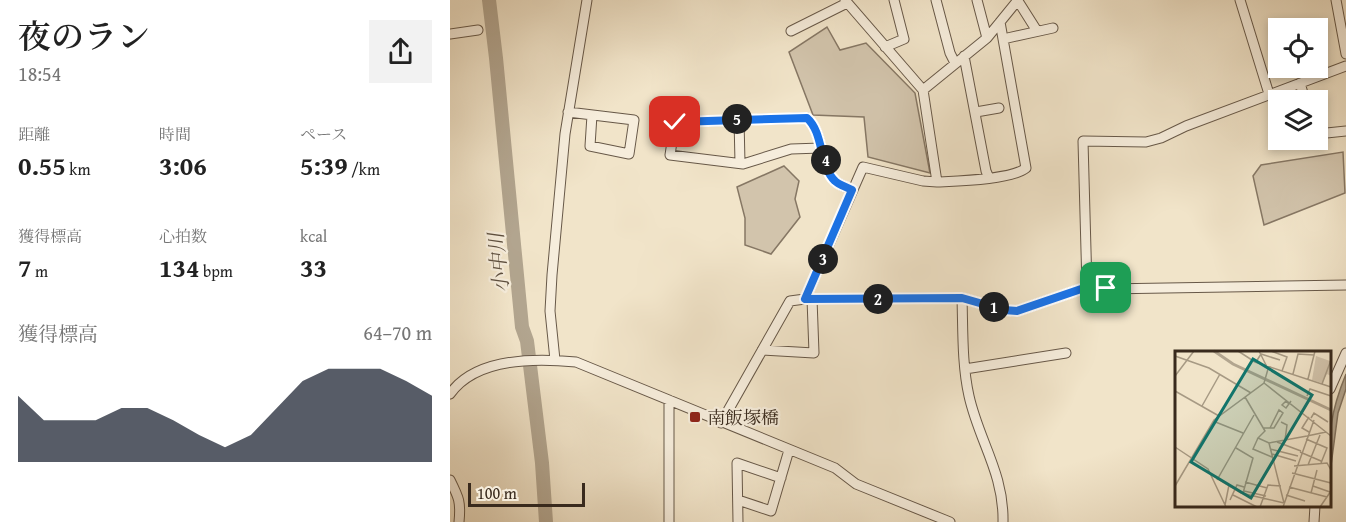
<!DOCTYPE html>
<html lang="ja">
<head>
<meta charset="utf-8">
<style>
  :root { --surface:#fff; --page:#f2f2f2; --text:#222; --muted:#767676; --accent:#111827 }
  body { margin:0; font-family:"Gentium Book Plus","Noto Serif JP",serif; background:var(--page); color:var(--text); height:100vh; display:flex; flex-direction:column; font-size:22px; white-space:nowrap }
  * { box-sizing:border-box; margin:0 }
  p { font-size:20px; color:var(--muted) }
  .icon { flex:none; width:33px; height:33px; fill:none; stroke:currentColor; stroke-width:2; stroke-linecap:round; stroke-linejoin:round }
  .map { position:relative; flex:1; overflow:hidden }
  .details { display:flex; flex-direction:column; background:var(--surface); width:450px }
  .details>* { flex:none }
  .tools { position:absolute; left:818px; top:18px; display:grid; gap:12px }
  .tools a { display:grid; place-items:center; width:60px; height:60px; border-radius:0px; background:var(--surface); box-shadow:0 3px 9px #0003; font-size:30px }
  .scale { position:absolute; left:18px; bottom:15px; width:117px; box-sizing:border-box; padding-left:6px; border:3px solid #392a1d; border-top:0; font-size:16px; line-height:21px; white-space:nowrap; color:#392a1d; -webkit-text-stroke:4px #f6eddc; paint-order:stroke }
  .pin { position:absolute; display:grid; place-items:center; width:51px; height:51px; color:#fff; margin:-26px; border-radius:12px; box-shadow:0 3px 9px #0006 }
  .km { position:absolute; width:30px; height:30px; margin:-15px; border-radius:50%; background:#222; color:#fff; font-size:16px; line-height:30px; text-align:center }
  .round { display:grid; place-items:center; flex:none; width:63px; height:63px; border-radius:0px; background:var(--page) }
  .head { display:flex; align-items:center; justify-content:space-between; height:102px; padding:0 18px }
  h1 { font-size:33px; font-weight:600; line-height:45px }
  .figures { display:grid; grid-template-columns:repeat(3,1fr); gap:9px; height:102px; padding:6px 18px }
  .figures div { display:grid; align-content:center }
  .figures b { font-size:26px; font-weight:600 }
  .figures small { font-size:16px; font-weight:400 }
  .figures p { font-size:16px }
  .chart { height:168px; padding:12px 18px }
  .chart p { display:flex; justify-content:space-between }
  .chart svg { width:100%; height:108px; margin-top:6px; fill:var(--accent); opacity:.7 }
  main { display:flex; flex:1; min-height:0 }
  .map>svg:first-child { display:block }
  .green { fill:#d2c4ac; stroke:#867764; stroke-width:1.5 }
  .water { fill:#b2a58f; stroke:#827461; stroke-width:1.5 }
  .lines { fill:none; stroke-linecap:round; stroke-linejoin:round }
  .river { stroke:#b2a58f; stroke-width:14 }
  .minor-casing { stroke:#675848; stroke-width:11 }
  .minor { stroke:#f6eddc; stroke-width:9 }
  .route-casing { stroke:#fff; stroke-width:12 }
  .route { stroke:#1a73e8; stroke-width:8 }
  .poi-dot { fill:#8f2418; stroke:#f6eddc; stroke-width:2 }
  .labels { text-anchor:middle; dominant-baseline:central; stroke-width:4.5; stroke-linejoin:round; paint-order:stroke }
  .poi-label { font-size:18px; fill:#392a1d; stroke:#f6eddc; text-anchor:start }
  .water-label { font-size:20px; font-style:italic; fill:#5d4f3f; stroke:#f6eddc }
  .inset-river { fill:none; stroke:#b2a58f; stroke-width:3 }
  .inset-road { fill:none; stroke:#a79a84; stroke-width:1.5 }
  .view { fill:#0f766e; fill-opacity:0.15; stroke:#0f766e; stroke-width:3 }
  .inset-edge { fill:none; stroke:#392a1d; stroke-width:3 }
</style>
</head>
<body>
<main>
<section class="details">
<div class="head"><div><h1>夜のラン</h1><p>18:54</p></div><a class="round"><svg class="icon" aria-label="share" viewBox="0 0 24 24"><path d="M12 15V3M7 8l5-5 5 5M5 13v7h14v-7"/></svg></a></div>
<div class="figures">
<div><p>距離</p><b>0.55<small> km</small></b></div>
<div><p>時間</p><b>3:06</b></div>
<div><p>ペース</p><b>5:39<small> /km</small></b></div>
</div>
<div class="figures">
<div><p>獲得標高</p><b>7<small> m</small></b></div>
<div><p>心拍数</p><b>134<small> bpm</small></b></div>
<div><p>kcal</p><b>33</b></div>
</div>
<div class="chart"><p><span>獲得標高</span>64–70 m</p>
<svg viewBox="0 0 160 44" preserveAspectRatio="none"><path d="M0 44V17L10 27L20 27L30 27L40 22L50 22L60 27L70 33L80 38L90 33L100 22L110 11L120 6L130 6L140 6L150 11L160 17V44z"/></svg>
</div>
</section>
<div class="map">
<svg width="896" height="522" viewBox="0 0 896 522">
  <rect width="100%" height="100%" fill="#f1e4c9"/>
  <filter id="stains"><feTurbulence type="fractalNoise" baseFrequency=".00333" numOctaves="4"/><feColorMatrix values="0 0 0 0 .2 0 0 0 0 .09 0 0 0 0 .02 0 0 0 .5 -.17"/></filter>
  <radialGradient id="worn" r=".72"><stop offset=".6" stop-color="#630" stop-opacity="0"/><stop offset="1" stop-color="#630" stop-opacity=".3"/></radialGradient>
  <!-- green -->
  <path class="green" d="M377 27 390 50 416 43 465 93 480 173 418 157 414 117 363 115 339 52Z
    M893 152 895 193 814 225 803 176 811 165Z
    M334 166 349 181 345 199 350 217 321 254 295 245V218L287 187Z"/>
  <!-- water -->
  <path class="water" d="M896 374V389L888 413 880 473C879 432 880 413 896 374Z"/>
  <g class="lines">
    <!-- river -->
    <path class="river" d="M39 0 46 58 72 327 77 341 92 463 96 522"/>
    <!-- minor casing -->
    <g class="minor-casing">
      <path id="minor" d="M486 0 500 53 505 63
        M527 0 537 38
        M790 0 819 94
        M886 0 896 54
        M568 1 587 31
        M341 31 397 3
        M0 34 28 30
        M553 39 603 28
        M435 47 454 39 444 0
        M514 56 536 171 539 178
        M850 83 855 100
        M473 90 537 38 568 0
        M118 112 184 120 179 154 140 146 142 115
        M526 112 549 108
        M289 119 290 163
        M867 134 896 131
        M371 148 341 149 293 164 220 155 225 122 357 118C374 133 369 165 385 181 389 185 397 187 402 190
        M487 182C507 181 561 180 576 168L550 22
        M637 287 633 141 696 142 711 138 736 126 896 66
        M512 298C513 331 512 365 519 396 529 441 554 473 553 522
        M355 299 413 167 473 181 487 182 473 90 395 0
        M312 350 364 353 362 299
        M105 360 100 311 102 275 115 134 137 0
        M515 369 616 353
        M880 389 896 353
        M0 394C26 357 86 358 126 362L385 468 406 484 500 522
        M271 423 340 301 355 299 512 298 554 310 567 311 637 287 656 289 896 285
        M0 480C9 498 11 502 9 522
        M288 500 321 511 339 450
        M219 522V400
        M288 522 287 463 331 478
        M864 522 865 506"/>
    </g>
    <!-- minor -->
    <use href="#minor" class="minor"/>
  </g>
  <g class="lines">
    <!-- route casing -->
    <g class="route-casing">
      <path id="route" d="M225 122 357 118C374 133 369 166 385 181 389 185 397 187 402 190L355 299 512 298 554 310 567 311 637 287 656 288"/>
    </g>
    <!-- route -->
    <use href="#route" class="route"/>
  </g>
  <!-- markers -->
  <rect class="poi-dot" x="239" y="411" width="12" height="12" rx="3"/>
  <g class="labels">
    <!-- poi labels -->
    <g class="poi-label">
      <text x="257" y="417">南飯塚橋</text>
    </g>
    <!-- water labels -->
    <g class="water-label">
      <text transform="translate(48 263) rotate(-96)">小中川</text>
    </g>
  </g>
  <!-- overview -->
  <g transform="translate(725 351)">
    <rect width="156" height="156" fill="#f1e4c9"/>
    <path d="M141 5 155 10 156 25 152 23 147 32 137 29Z" fill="#d2c4ac"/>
    <path class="inset-river" d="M39 0 58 13 156 59"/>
    <path class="inset-road" d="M63 0 80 11 156 36M96 0 112 6 107 20M0 5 34 17 76 42M81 11 86 3 105 9M118 23 123 3 139 4M0 25 19 0M133 28 140 0M89 32 156 85M147 33 156 9M0 40 44 65M132 45 135 38 156 45M70 46 90 80 83 87 94 92 132 85M114 53 111 50 107 54 111 57 116 50M27 55 45 23M136 67 139 62 153 71M38 70 68 82M106 71 112 74 110 89M88 77H99L108 62 104 59 95 77M134 81 127 77 134 66M132 85 151 81M83 87 78 98 97 106M131 88 152 97 146 112M102 91 126 100M0 96 33 118 51 156M61 97 78 107 68 142M95 98 123 105M125 101 146 110M97 103 121 110M133 114 145 84M119 115 152 112 156 119M117 122 156 132M43 128 66 142 109 152 94 92M42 129 79 64M70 131 92 137M0 135 39 69 89 32 93 18 84 0M138 135 155 141M114 136 152 146M69 140 91 145M136 142 142 119M58 144 82 156M111 144 130 150M55 149 62 134 69 136M50 154 54 134M85 156 93 134 106 135M108 156 139 69M145 156 156 140"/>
    <path class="view" d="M78 8 137 44 76 147 16 111Z"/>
    <rect width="156" height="156" class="inset-edge"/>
  </g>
  <rect width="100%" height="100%" filter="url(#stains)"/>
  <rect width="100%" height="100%" fill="url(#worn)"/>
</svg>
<div class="tools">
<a><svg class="icon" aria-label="locate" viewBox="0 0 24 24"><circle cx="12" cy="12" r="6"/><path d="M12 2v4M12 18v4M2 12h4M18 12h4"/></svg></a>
<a><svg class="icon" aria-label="layers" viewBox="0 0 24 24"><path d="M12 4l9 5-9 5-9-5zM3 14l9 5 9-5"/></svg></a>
</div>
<div class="scale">100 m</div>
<div class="pin" style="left:656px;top:288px;background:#1e9e55"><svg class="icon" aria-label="arrive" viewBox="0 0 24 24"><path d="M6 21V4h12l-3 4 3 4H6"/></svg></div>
<div class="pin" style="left:225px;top:122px;background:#d93025"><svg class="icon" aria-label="check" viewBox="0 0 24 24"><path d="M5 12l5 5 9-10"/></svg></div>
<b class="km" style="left:544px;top:307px">1</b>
<b class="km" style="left:428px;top:299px">2</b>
<b class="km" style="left:373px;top:259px">3</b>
<b class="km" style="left:376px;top:160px">4</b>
<b class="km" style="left:287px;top:119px">5</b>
</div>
</main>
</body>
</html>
